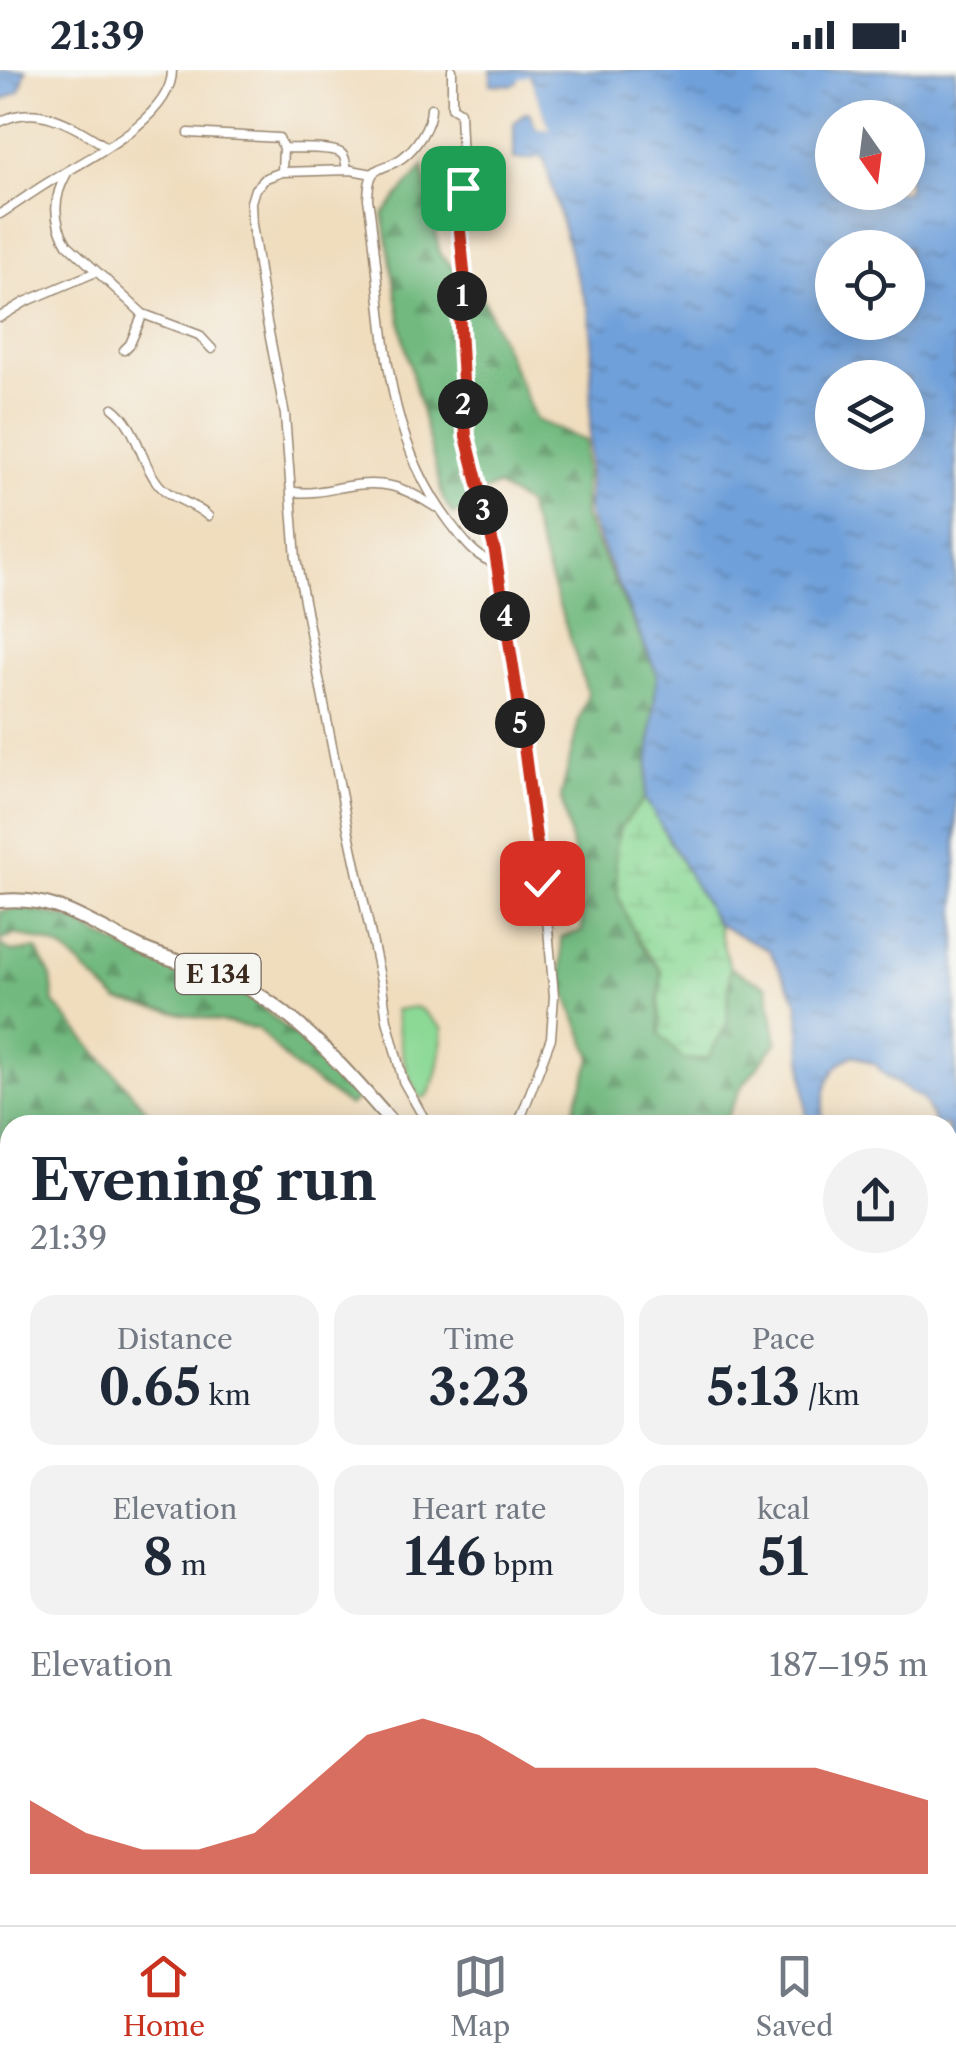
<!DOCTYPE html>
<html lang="en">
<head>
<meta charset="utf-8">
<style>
  :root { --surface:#fff; --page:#f2f2f3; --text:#1f2937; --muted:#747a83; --line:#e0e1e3; --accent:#c8321e }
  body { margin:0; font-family:"Libre Caslon Text",serif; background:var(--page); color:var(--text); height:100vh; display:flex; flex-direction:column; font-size:38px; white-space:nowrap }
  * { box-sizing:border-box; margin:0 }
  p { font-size:32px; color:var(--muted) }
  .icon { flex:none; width:55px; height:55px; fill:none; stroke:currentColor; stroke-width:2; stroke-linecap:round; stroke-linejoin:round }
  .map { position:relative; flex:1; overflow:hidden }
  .details { position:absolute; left:0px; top:1045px; width:958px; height:810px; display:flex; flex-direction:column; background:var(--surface); border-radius:30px 30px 0 0; box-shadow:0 5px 25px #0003 }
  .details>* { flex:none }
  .needle { width:65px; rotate:166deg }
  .controls { position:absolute; left:815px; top:30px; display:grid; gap:20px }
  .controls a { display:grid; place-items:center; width:110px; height:110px; border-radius:50%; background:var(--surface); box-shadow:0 5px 25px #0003; font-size:50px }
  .pin { position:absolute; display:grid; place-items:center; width:85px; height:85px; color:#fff; margin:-42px; border-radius:20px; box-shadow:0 5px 15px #0006 }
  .km { position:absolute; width:50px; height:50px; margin:-25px; border-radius:50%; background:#222; color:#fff; font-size:28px; line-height:50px; text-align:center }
  .round { display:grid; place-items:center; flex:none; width:105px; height:105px; border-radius:52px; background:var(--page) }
  .head { display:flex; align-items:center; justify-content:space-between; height:170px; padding:0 30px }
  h1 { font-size:55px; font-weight:700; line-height:75px }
  .metrics { display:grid; grid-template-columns:repeat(3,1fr); gap:15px; height:170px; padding:10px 30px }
  .metrics div { display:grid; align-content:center; border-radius:25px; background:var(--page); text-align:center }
  .metrics b { font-size:50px; font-weight:700 }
  .metrics small { font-size:28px; font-weight:400 }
  .metrics p { font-size:28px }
  .chart { height:280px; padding:20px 30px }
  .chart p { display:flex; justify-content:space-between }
  .chart svg { width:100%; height:180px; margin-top:10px; fill:var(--accent); opacity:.7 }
  .status { display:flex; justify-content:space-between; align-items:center; height:70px; padding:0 50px; background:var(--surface); direction:ltr }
  .status svg { height:28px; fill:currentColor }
  .tabs { display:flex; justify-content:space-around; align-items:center; height:140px; border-top:2px solid var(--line); background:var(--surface); font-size:28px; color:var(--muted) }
  .tabs a { display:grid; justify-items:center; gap:5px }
  .tabs .active { color:var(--accent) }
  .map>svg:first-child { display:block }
  .green { fill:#8cd996; stroke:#64825a; stroke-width:2.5 }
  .forest { fill:url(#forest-firs); stroke:#56724e; stroke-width:2.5 }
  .wetland { fill:url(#wetland-marsh); stroke:#64825a; stroke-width:2.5 }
  .water { fill:url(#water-ripples); stroke:#56657c; stroke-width:2.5; fill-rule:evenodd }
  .pier { fill:#f0ddbe }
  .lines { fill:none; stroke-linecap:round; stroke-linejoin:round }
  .stream { stroke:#70a0da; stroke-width:2.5 }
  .minor-casing { stroke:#96846e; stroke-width:11 }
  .tertiary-casing { stroke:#96846e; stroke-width:14 }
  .secondary-casing { stroke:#96846e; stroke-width:15 }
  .trunk-casing { stroke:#96846e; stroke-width:16 }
  .minor { stroke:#fff; stroke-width:8 }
  .tertiary { stroke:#fff; stroke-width:10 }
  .secondary { stroke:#fff; stroke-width:11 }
  .trunk { stroke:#fff; stroke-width:12 }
  .route-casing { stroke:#fff; stroke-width:20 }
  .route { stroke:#c8321e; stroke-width:12 }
  .labels { text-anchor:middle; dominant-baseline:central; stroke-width:9; stroke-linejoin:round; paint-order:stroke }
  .shield { fill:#f6f6f2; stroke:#73675e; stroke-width:2.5 }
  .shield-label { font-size:25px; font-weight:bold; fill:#3b2a1e }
</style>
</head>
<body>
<div class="status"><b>21:39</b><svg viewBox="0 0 49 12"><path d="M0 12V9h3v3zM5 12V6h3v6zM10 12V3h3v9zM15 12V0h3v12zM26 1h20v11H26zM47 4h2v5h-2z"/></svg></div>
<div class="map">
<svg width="956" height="1855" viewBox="0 0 956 1855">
  <defs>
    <pattern id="forest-firs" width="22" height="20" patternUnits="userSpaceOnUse" patternTransform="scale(2.5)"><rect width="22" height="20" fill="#71b97f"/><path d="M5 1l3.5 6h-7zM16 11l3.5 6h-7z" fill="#5e9767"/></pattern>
    <pattern id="wetland-marsh" width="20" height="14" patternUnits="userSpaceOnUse" patternTransform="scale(2.5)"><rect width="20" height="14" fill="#8cd996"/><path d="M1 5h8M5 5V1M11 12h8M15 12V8" fill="none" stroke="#7aba81"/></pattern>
    <pattern id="water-ripples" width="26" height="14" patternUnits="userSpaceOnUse" patternTransform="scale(2.5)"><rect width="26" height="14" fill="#70a0da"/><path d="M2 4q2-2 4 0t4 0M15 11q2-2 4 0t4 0" fill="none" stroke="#5d83b0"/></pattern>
  </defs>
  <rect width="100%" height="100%" fill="#f6f6f2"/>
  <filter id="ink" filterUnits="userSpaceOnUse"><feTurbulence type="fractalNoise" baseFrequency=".01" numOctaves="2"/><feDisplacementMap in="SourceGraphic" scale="20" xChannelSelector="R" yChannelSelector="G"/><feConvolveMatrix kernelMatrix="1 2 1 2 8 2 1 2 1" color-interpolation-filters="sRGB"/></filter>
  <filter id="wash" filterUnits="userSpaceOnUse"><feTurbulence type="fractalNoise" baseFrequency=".0048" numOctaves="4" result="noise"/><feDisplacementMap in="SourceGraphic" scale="40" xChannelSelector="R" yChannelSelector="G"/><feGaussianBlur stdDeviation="2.25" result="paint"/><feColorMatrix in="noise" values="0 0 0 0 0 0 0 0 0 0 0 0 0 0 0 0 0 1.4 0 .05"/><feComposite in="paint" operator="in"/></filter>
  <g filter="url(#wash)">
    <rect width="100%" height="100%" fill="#f0ddbe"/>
    <!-- green -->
    <path class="green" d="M415 937 422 940 443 959C441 981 440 1008 426 1027H420C403 1003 400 968 395 940Z
      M0 1725 10 1729V1754L0 1781Z"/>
    <!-- forest -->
    <path class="forest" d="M423 97 440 185 481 224 536 350 586 371 584 446 657 604 645 728 621 757 637 869 662 902 659 927 660 964 727 954 730 898 767 916 777 972 741 1018 723 1055H568L592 987 562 914 561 867 582 861 581 818 561 727 579 650 588 624 526 434 497 416 473 425V440L452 444 443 428 404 271 383 144Z
      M24 838 68 848 139 886 212 909 236 920 254 931 305 974 359 1027 349 1036 294 997 258 959 118 931 63 879 47 872 15 864 0 871V841Z
      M0 874 11 882 37 879 51 907 54 933 157 1052 155 1055H10V1136L6 1131 0 1132Z
      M956 1175V1313L948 1316V1187Z
      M0 1333 10 1344V1729L0 1725Z
      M10 1754V1845H366L372 1855H0V1781Z"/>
    <!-- wetland -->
    <path class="wetland" d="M645 728 717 854 730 898 727 954 708 988 684 990 660 964 659 927 662 902 637 869 618 826 615 781 621 757Z"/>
    <!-- water -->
    <path class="water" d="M0 0H26L20 21 0 32Z
      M491 0H956V1175L948 1187V1109L951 1086 948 1079V1055H936L923 1030 887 1007 876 995 854 985C822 1000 825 1023 821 1055H807L798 933 769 880 717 854 645 728 657 604 588 445 592 271 589 239 575 202 544 88 534 86 533 89H514V53L528 40 537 58 549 59 529 6 513 15 491 14ZM832 48H908V122H832ZM832 178H908V252H832ZM832 308H908V382H832Z"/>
    <!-- pier -->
    <path class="pier" d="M529 5 550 59 537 58 530 41 522 42 521 39 526 35 533 37 540 53 543 54 526 11 522 16 515 20 513 15 519 12 518 9Z"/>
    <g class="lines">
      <!-- stream -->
      <path class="stream" d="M40 1855 38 1851 46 1845"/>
    </g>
  </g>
  <g filter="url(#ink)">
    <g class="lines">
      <!-- minor casing -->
      <g class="minor-casing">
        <path id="minor" d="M452 0V37L460 42 463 119 459 161 465 211 459 244 466 366 495 482 516 616 548 859 554 926 551 968 518 1055
          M431 38C431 55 416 78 402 88 379 104 369 91 368 129 386 242 377 358 451 454 463 469 476 489 496 493
          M0 52C38 31 75 57 107 77
          M189 63 279 68 283 78 282 102
          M283 78C295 79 334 76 342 84 346 88 346 95 347 100
          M67 103C53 127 52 150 67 174L143 244 199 265 212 279
          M373 104 351 100 282 102 266 108 255 119 251 132 252 154 266 247 285 345 296 489 347 754 382 916 387 950 403 1011 425 1050
          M0 144C18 133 35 120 54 109 89 88 173 47 172 0
          M0 247 25 232 96 202
          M124 280 130 274 143 244
          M113 338C137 356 139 388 156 411 168 429 193 432 208 446
          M295 422C312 424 327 420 343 417 382 409 403 416 435 437
          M0 1260 10 1267
          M948 1806 956 1808
          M410 1845 416 1855
          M471 1845 476 1855
          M521 1845 527 1855
          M613 1845 625 1855"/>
      </g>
      <!-- tertiary casing -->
      <g class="tertiary-casing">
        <path id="tertiary" d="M948 1323 956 1321"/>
      </g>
      <!-- secondary casing -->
      <g class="secondary-casing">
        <path id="secondary" d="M783 1845V1855"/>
      </g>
      <!-- trunk casing -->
      <g class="trunk-casing">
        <path id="trunk" d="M0 831C57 825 87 853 135 875 167 891 204 896 236 912 297 942 350 1004 394 1055
          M948 1498H956"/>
      </g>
      <!-- minor -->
      <use href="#minor" class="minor"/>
      <!-- tertiary -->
      <use href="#tertiary" class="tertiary"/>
      <!-- secondary -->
      <use href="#secondary" class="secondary"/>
      <!-- trunk -->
      <use href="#trunk" class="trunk"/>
    </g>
  </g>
  <g class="lines" filter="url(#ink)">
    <!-- route casing -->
    <g class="route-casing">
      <path id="route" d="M463 118 460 161 465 211 459 239 466 366 495 482 516 616 542 813"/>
    </g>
    <!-- route -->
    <use href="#route" class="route"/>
  </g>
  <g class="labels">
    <!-- shield labels -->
    <rect class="shield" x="175.5" y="884" width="85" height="40" rx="8"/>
    <g class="shield-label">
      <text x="218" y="904">E 134</text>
    </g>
  </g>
</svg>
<div class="controls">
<a><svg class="needle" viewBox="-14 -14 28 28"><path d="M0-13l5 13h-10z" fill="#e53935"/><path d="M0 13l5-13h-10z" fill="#747a83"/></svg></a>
<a><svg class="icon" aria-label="locate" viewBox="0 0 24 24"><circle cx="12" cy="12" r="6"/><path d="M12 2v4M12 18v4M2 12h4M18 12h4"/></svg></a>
<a><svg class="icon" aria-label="layers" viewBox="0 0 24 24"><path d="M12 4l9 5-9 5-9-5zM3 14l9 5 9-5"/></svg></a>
</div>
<div class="pin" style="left:463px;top:118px;background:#1e9e55"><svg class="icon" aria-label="arrive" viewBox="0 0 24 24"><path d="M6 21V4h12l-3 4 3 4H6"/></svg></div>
<div class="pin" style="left:542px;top:813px;background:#d93025"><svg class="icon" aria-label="check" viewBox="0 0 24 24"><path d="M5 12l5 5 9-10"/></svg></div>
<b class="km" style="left:462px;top:226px">1</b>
<b class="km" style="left:463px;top:334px">2</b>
<b class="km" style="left:483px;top:440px">3</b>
<b class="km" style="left:505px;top:546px">4</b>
<b class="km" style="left:520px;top:653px">5</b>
<section class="details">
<div class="head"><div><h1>Evening run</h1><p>21:39</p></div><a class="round"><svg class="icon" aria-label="share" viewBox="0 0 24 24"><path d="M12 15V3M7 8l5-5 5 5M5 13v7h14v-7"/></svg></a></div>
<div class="metrics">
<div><p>Distance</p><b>0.65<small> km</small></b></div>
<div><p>Time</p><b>3:23</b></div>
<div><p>Pace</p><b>5:13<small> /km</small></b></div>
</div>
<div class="metrics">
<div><p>Elevation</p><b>8<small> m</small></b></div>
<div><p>Heart rate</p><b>146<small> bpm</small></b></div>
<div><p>kcal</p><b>51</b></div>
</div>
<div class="chart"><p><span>Elevation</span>187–195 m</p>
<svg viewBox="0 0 160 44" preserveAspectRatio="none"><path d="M0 44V26L10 34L20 38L30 38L40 34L50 22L60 10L70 6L80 10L90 18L100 18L110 18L120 18L130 18L140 18L150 22L160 26V44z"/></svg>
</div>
</section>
</div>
<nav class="tabs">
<a class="active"><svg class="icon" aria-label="home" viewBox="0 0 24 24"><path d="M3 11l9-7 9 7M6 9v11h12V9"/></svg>Home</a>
<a><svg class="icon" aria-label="map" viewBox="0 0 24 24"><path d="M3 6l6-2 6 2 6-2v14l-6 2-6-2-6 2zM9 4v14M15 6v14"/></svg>Map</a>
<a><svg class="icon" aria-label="saved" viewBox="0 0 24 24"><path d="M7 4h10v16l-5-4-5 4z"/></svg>Saved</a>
</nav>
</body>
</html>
